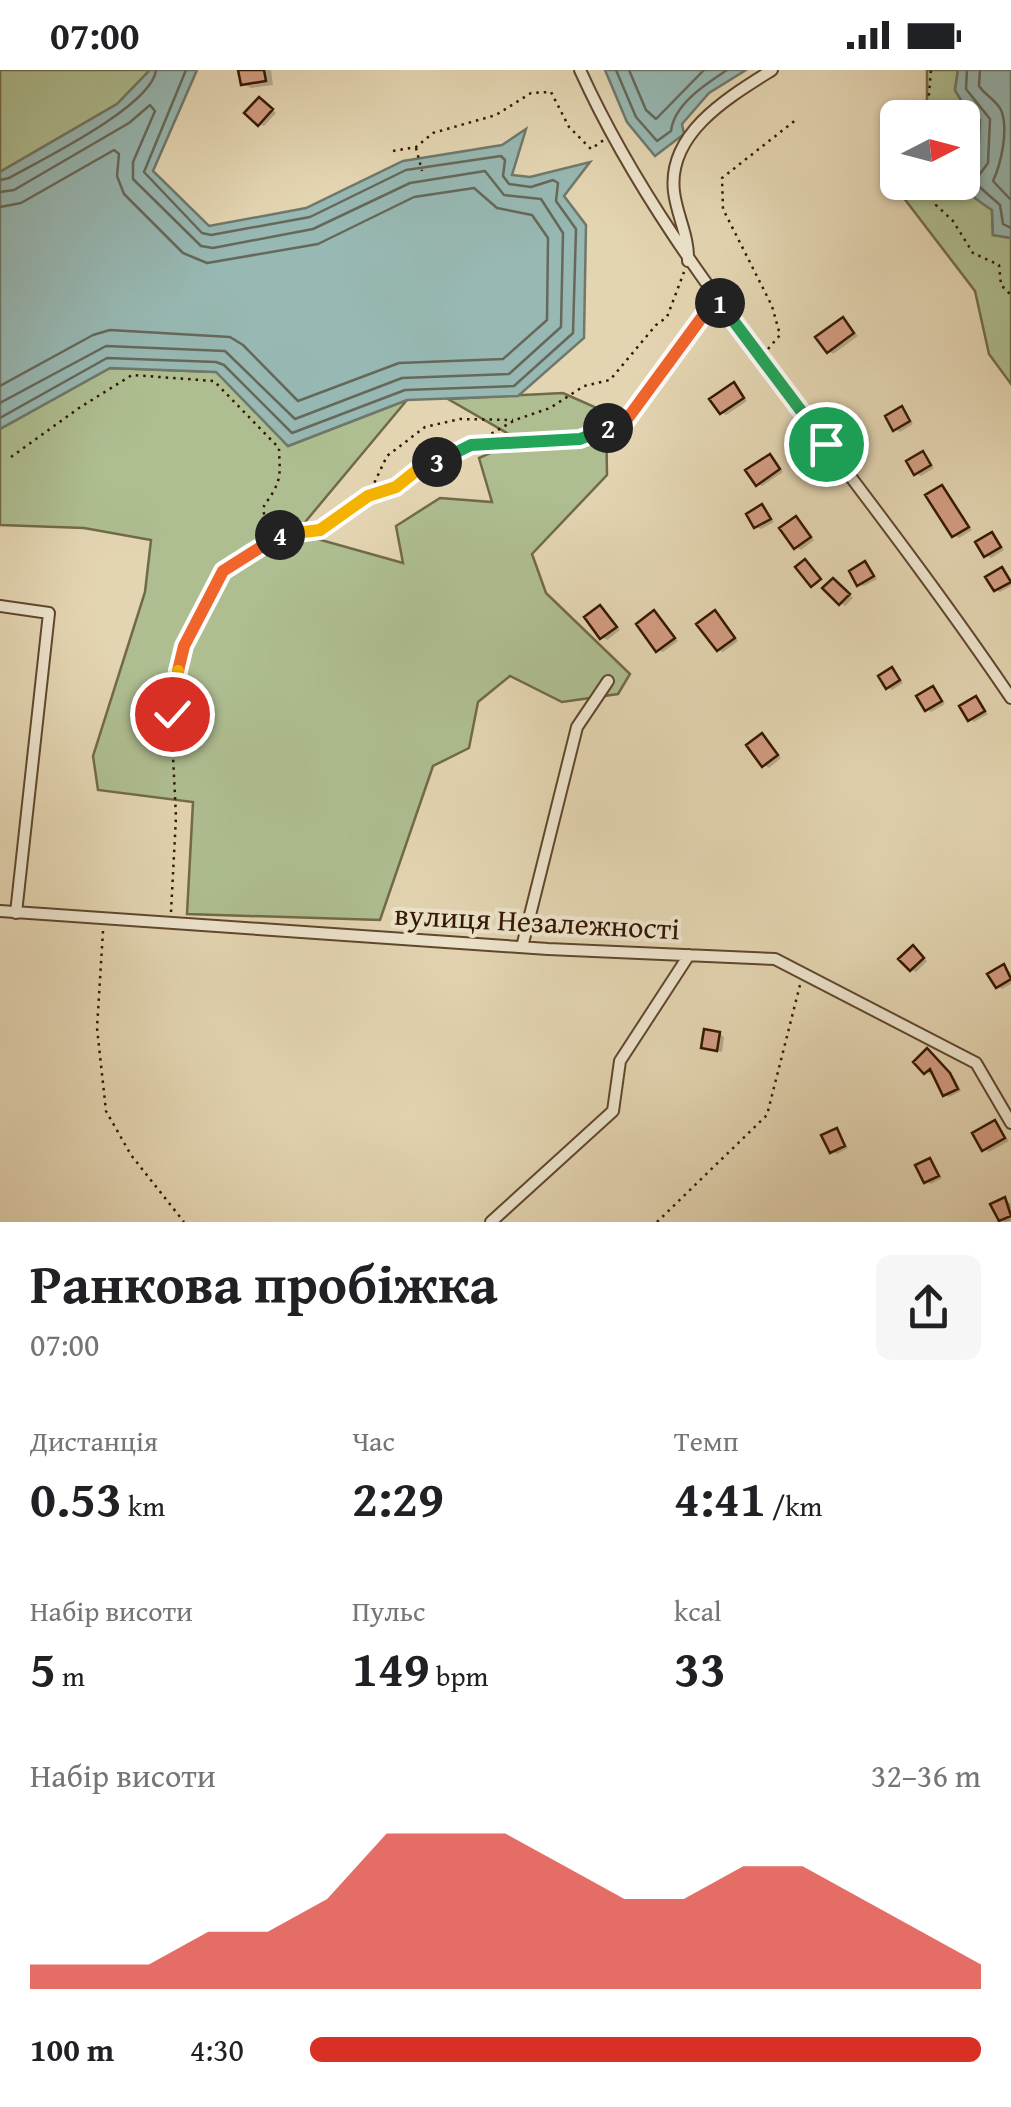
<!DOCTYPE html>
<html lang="uk">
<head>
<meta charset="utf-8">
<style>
  :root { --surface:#fff; --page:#f6f6f6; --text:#202124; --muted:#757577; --accent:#d93025 }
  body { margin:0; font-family:"Gentium Book Plus",serif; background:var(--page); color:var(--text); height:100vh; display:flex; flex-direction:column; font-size:38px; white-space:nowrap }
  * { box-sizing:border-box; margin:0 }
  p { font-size:32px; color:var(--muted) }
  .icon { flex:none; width:55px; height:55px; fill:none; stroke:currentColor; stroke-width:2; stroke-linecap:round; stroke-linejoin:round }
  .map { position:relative; height:1152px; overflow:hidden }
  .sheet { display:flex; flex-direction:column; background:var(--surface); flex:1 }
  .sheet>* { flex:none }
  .needle { width:65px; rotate:84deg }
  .tools { position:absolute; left:880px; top:30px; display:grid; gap:20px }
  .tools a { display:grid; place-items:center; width:100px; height:100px; border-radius:15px; background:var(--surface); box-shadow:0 2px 8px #0004; font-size:50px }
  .pin { position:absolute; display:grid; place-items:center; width:85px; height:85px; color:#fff; margin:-42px; border:5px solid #fff; border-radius:50%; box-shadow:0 2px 10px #0007 }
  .km { position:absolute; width:50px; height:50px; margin:-25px; border-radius:50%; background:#222; color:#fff; font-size:28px; line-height:50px; text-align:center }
  .round { display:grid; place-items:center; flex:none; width:105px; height:105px; border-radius:15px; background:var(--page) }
  .summary { display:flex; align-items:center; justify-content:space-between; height:170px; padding:0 30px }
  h1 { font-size:55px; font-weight:700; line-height:75px }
  .stats { display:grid; grid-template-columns:repeat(3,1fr); gap:15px; height:170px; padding:10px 30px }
  .stats div { display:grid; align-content:center }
  .stats b { font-size:50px; font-weight:700 }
  .stats small { font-size:28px; font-weight:400 }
  .stats p { font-size:28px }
  .chart { height:280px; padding:20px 30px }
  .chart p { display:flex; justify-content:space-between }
  .chart svg { width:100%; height:180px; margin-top:10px; fill:var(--accent); opacity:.7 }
  ul { padding:0 30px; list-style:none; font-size:32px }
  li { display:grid; grid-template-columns:160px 120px 1fr; align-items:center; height:75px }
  li i { height:25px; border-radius:12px; background:var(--accent) }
  .status { display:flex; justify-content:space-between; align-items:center; height:70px; padding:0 50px; background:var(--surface); direction:ltr }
  .status svg { height:28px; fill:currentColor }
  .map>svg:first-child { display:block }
  .green { fill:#aebe91; stroke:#716a48; stroke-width:2.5 }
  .water { fill:#97b8b3; stroke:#6f786b; stroke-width:2.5 }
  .shadow { fill:#0003 }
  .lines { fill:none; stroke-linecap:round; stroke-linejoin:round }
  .shore { stroke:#66685a; stroke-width:2.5 }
  .building { fill:#d39c82; stroke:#341700; stroke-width:2.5 }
  .minor-casing { stroke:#60462c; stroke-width:14 }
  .path { stroke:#341700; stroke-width:2.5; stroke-dasharray:2.5 5; stroke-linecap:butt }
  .minor { stroke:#ede4cd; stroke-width:10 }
  .split-1-casing { stroke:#fff; stroke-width:20 }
  .split-2-casing { stroke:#fff; stroke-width:20 }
  .split-3-casing { stroke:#fff; stroke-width:20 }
  .split-4-casing { stroke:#fff; stroke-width:20 }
  .split-5-casing { stroke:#fff; stroke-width:20 }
  .split-6-casing { stroke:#fff; stroke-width:20 }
  .split-1 { stroke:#22a559; stroke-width:12 }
  .split-2 { stroke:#f0652b; stroke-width:12 }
  .split-3 { stroke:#22a559; stroke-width:12 }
  .split-4 { stroke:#f5b400; stroke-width:12 }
  .split-5 { stroke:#f0652b; stroke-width:12 }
  .split-6 { stroke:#f5b400; stroke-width:12 }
  .labels { text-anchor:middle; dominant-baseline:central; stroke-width:8; stroke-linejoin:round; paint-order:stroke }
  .street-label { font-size:30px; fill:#341700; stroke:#ede4cd }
</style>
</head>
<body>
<div class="status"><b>07:00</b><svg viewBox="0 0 49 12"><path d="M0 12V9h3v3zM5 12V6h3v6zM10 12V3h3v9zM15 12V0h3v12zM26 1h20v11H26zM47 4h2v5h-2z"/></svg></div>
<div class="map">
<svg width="1011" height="1152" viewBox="0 0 1011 1152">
  <rect width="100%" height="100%" fill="#e4d5b2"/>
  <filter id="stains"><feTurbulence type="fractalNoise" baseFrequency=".002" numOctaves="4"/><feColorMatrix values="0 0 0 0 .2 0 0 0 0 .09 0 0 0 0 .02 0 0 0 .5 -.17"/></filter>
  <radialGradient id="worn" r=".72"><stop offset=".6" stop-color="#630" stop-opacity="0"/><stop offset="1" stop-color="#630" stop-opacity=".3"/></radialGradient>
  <!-- green -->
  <path class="green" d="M0 0H150L117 34 0 102Z
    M927 0H958L955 20 965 37 980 49 978 92 963 106 962 48 927 47Z
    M963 112 968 122 992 140 993 165 1011 168V314L989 284 975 221 900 123 923 113Z
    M110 298 217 302 288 376 407 330 296 463 403 493 396 456 440 428 492 432 479 388 519 370 448 329 563 323 606 342 607 405 532 484 546 523 630 604 618 624 562 632 510 606 478 632 469 678 433 696 380 850 187 844 193 732 98 720 93 686 145 522 151 470 84 458 0 455V359Z"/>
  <!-- water -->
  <path class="water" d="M150 0H197L153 101 209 156 306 138 403 91 502 75 526 59 512 105 530 107 590 92 564 126 586 155 584 268 518 326 407 330 288 376 216 302 110 298 0 359V102L117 34Z
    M605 0H746L709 23 682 54 684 64 655 86 627 52Z
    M958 0H1011V168L993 165 992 140C979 131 963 123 963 106L978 91 980 50 965 37 955 20Z"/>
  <!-- shadow -->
  <path class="shadow" d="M241 0H271L273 15 251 18 243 14Z
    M264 32 276 43 264 56 259 54Z
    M843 250 858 266 833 284 829 281Z
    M734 315 747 331 726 345 721 342Z
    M902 339 913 354 900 362 895 359Z
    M923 383 934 398 921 406 916 403Z
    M770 387 783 402 762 416 758 414Z
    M942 418 972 460 959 468 954 465Z
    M762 437 774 452 761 459 756 457Z
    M796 449 814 470 801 480 796 477Z
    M992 465 1004 480 991 488 986 485Z
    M865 494 877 509 864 516 859 514Z
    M1002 500 1011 510V516L1000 522 996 520Z
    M838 513 853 528 845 536 841 533Z
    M600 538 620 560 607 570 602 567Z
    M654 543 678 571 663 582 658 580Z
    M715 543 738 571 723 582 719 580Z
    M892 599 903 613 892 620 888 617Z
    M933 619 945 634 931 642 927 639Z
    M976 629 988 644 974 652 970 649Z
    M762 666 781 688 769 698 764 695Z
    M918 881 927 891 916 902 911 899Z
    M1004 896 1011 903V914L1002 919 997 916Z
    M720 964 724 967 722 982 703 977Z
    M932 984 955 1009 961 1021 949 1027 944 1024 934 1002 931 1005 926 1002Z
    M995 1053 1009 1071 989 1082 984 1079Z
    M836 1061 848 1078 837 1084 832 1081Z
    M930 1091 942 1108 931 1114 926 1111Z
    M1005 1129 1011 1134V1150L1006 1152 1000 1150Z"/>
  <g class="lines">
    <!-- shore -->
    <path class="shore" d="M616 0 636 47 657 71 671 61C674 34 706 14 727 0
      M629 0 646 40 656 49 704 0
      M967 0 966 19 990 49 988 93 974 112 1000 135 1003 154 1011 158
      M980 0 979 16C985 25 996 30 1001 40 1009 59 1001 94 993 111L1011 130
      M0 110 9 108C41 90 152 36 156 0
      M0 122 14 120 129 53 150 35 155 41 133 92V109L201 176 213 178 313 159 410 113 485 101 504 125 541 129 563 163 561 257 509 304 402 308 295 349 225 281 106 276 0 333
      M0 137 21 133 114 80 119 84 117 106 124 124 183 183 207 193 318 174 414 127 474 118 497 138 532 145 548 168 547 250 503 289 399 293 298 331 243 275 230 267 110 260 93 265 0 316
      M0 348 107 288 216 292 224 295 292 363 405 320 514 316 573 263 576 159 556 131 558 113 553 110 531 117 509 114 503 106 505 90 501 86 406 100 310 147 211 165 202 163 144 102 186 0"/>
  </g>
  <!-- building -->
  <path class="building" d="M238 0H264L266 11 241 15Z
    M259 27 273 39 258 56 244 43Z
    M843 247 854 263 827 283 815 267Z
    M734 312 744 328 720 344 709 329Z
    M902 336 910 351 893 361 885 346Z
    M923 381 931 395 914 405 906 391Z
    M770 384 780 399 756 416 745 400Z
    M942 415 969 457 952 467 925 425Z
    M762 434 771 449 754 458 746 444Z
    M796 446 811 467 794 479 779 458Z
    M992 462 1001 477 984 487 975 472Z
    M805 489 821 509 811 517 795 497Z
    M865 491 874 506 857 516 849 501Z
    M1002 497 1011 512 994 521 985 507Z
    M833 508 850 524 839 535 822 518Z
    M600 535 617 557 600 569 584 547Z
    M654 540 675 568 656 582 636 554Z
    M715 540 735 568 717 581 696 554Z
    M892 597 900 610 886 619 878 606Z
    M933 616 942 631 925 641 916 626Z
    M976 626 985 641 968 651 959 636Z
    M762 663 778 685 762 697 746 675Z
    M913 875 924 888 910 901 898 889Z
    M1004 894 1011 909 996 918 987 904Z
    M704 959 720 962 717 981 701 978Z
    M927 978 950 1003 958 1019 943 1026 930 999 924 1004 913 992Z
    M995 1050 1005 1068 982 1081 972 1063Z
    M837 1058 845 1076 830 1083 821 1065Z
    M930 1088 939 1106 924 1113 915 1095Z
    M1005 1127 1011 1146 999 1151 990 1134Z"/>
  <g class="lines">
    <!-- minor casing -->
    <g class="minor-casing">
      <path id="minor" d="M580 0C633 117 708 218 786 321 862 422 940 523 1011 628
        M688 191C689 166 677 146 674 122 667 63 729 27 772 0
        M0 536 49 543 16 843
        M0 841 548 879 775 889 976 993 1011 1053
        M522 877 577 657 608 611
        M491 1152 613 1041 620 991 689 885"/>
    </g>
    <!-- path -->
    <path class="path" d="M927 48 931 0
      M416 78 422 101
      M393 81 416 77 433 63 496 45 531 23 551 22 569 57 591 79 605 69
      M938 112 936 135 953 151 973 183 999 195 1001 215 1011 225
      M768 279 780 265 772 236 723 139 722 108 797 49
      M472 375 515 350 550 338 584 316 610 310 656 255 667 247 684 202
      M11 387 79 338 132 305 214 311 279 378C279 388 281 402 278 411 268 441 249 432 281 465L320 460 368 426 397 417 416 401 471 375 580 369 625 351 709 238
      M368 426 387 386 425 357 460 349 513 350
      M171 842 176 747 171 645 184 576 223 501 278 466
      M103 861 97 958 106 1041 131 1085 184 1152
      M657 1152 767 1045 800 915"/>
    <!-- minor -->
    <use href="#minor" class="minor"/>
  </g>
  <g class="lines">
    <!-- split-1 casing -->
    <g class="split-1-casing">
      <path id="split-1" d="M720 233 826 374"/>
    </g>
    <!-- split-2 casing -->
    <g class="split-2-casing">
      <path id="split-2" d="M608 358 625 352 716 228 720 233"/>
    </g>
    <!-- split-3 casing -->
    <g class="split-3-casing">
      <path id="split-3" d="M437 392 471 375 580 369 608 358"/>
    </g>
    <!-- split-4 casing -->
    <g class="split-4-casing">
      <path id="split-4" d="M280 465 320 460 368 426 396 417 416 401 437 392"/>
    </g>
    <!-- split-5 casing -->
    <g class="split-5-casing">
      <path id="split-5" d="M178 601 184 576 223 501 280 465"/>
    </g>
    <!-- split-6 casing -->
    <g class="split-6-casing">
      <path id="split-6" d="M172 644 178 601"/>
    </g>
    <!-- split-1 -->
    <use href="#split-1" class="split-1"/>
    <!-- split-2 -->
    <use href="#split-2" class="split-2"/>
    <!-- split-3 -->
    <use href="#split-3" class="split-3"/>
    <!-- split-4 -->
    <use href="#split-4" class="split-4"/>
    <!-- split-5 -->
    <use href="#split-5" class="split-5"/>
    <!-- split-6 -->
    <use href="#split-6" class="split-6"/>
  </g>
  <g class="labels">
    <!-- street labels -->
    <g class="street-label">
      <text transform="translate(537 851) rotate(3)">вулиця Незалежності</text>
    </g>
  </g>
  <rect width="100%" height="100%" filter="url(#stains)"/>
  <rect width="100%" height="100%" fill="url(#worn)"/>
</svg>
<div class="tools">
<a><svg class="needle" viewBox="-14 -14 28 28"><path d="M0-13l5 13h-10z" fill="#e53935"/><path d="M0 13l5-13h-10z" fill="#757577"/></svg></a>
</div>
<div class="pin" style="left:826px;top:374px;background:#1e9e55"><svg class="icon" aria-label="arrive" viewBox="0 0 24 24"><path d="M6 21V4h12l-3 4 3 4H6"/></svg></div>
<div class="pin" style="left:172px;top:644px;background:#d93025"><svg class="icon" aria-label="check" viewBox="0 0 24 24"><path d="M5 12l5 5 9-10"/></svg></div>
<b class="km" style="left:720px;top:233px">1</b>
<b class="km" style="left:608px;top:358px">2</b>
<b class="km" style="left:437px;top:392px">3</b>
<b class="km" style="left:280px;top:465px">4</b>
</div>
<section class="sheet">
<div class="summary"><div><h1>Ранкова пробіжка</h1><p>07:00</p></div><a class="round"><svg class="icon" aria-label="share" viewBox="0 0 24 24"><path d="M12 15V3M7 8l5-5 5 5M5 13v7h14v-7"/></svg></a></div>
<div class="stats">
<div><p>Дистанція</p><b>0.53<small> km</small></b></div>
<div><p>Час</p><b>2:29</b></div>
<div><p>Темп</p><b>4:41<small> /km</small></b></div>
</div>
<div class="stats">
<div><p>Набір висоти</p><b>5<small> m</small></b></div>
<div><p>Пульс</p><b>149<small> bpm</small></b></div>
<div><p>kcal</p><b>33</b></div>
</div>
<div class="chart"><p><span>Набір висоти</span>32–36 m</p>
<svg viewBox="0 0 160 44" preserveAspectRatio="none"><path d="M0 44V38L10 38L20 38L30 30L40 30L50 22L60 6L70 6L80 6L90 14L100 22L110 22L120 14L130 14L140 22L150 30L160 38V44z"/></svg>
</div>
<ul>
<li><b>100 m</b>4:30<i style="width:100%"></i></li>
</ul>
</section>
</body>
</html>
